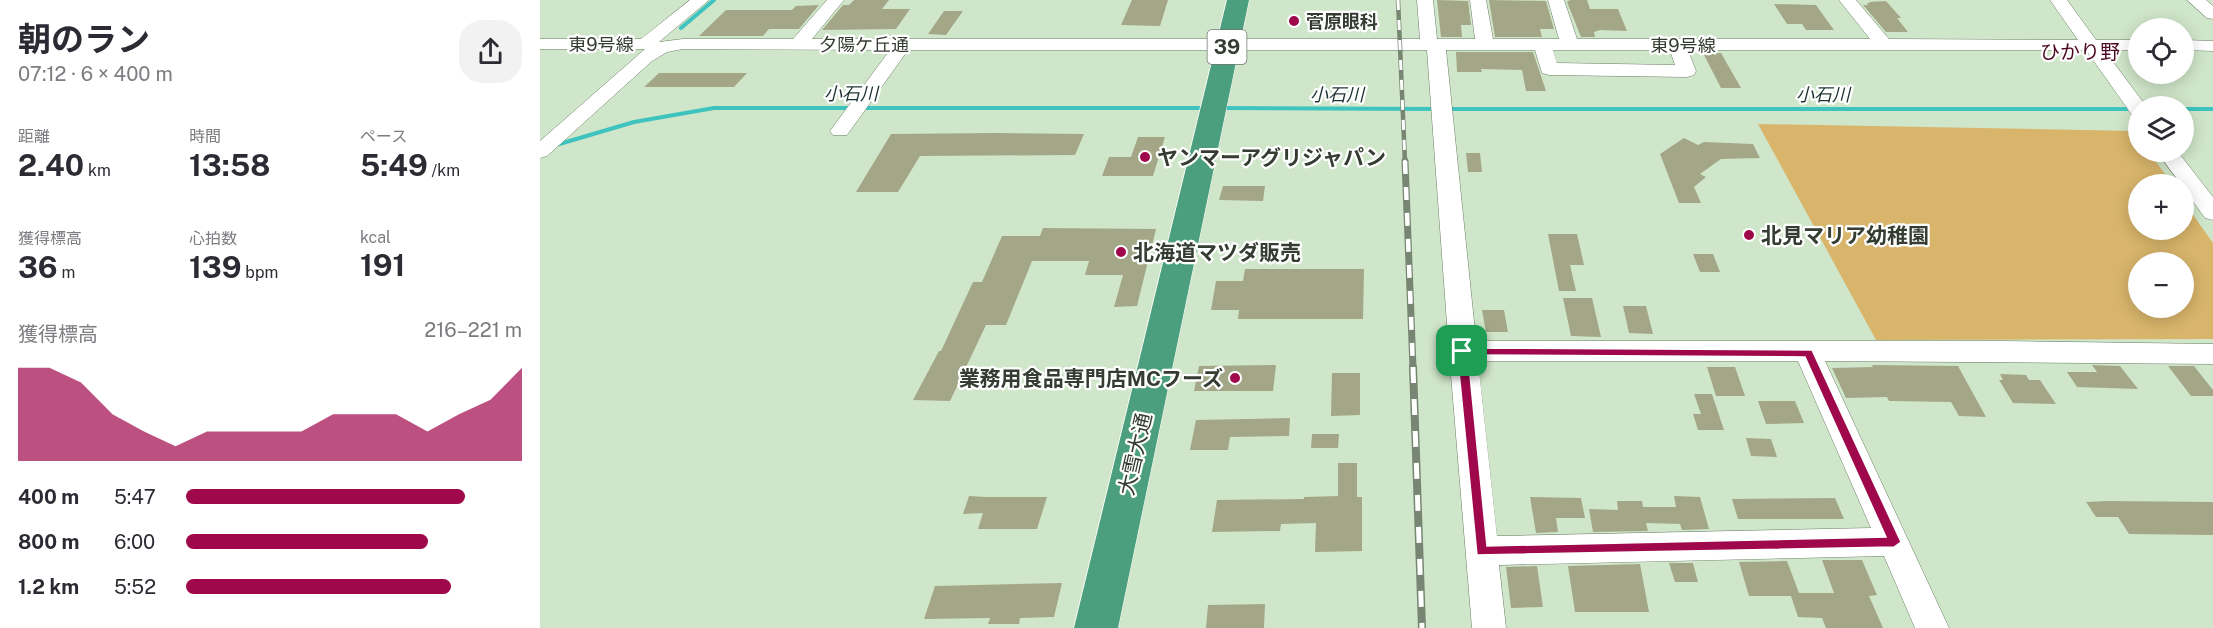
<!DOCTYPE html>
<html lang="ja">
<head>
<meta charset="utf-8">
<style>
  :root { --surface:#fff; --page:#f2f2f3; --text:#2b2b33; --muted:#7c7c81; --accent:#a0084c }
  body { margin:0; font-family:"Public Sans","Noto Sans JP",sans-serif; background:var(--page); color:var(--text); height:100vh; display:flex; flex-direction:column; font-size:22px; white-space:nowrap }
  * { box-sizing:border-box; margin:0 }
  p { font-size:20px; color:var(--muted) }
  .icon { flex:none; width:33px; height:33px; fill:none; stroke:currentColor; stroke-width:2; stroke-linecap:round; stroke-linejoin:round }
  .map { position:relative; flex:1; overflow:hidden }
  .side { display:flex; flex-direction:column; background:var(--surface); width:540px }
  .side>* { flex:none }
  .buttons { position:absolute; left:1588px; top:18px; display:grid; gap:12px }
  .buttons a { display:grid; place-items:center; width:66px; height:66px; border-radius:50%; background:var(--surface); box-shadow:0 3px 15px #0003; font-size:30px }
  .pin { position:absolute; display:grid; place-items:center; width:51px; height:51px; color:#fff; margin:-26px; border-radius:12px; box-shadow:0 3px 9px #0006 }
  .round { display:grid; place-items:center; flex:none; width:63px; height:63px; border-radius:24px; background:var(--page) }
  .overview { display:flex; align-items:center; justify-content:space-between; height:102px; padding:0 18px }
  h1 { font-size:33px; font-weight:700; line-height:45px }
  .stats { display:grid; grid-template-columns:repeat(3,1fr); gap:9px; height:102px; padding:6px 18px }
  .stats div { display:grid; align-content:center }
  .stats b { font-size:30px; font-weight:700 }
  .stats small { font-size:16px; font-weight:400 }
  .stats p { font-size:16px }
  .chart { height:168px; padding:12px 18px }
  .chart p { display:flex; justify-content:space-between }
  .chart svg { width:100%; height:108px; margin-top:6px; fill:var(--accent); opacity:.7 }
  ul { padding:0 18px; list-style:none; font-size:20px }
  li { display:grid; grid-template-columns:96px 72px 1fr; align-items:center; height:45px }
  li i { height:15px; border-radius:8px; background:var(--accent) }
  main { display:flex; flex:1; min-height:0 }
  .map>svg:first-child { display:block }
  .green { fill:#d8b56b; fill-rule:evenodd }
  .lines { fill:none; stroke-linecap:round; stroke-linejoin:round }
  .stream { stroke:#3fc3bf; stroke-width:4 }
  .building { fill:#a4a787 }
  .minor-casing { stroke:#6c7f66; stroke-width:1 }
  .highway-casing { stroke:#fff; stroke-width:1 }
  .minor { fill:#fff; fill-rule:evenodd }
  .highway { fill:#4b9f7e; fill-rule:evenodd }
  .rail-far2-casing { stroke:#778573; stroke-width:4.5 }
  .rail-far1-casing { stroke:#778573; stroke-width:7 }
  .rail-casing { stroke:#778573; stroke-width:8 }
  .rail-far2 { stroke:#fff; stroke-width:3; stroke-dasharray:10; stroke-linecap:butt }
  .rail-far1 { stroke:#fff; stroke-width:4.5; stroke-dasharray:13; stroke-linecap:butt }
  .rail { stroke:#fff; stroke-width:5; stroke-dasharray:16; stroke-linecap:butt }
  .route { fill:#a0084c; stroke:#fff; stroke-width:1.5; fill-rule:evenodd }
  .poi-dot { fill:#a0084c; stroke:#fff; stroke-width:2 }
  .labels { text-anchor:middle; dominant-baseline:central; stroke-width:4.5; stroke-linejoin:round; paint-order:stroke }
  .far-poi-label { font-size:18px; font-weight:bold; fill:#353d32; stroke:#fff; text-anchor:start }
  .far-street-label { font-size:18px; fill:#353d32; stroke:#fff }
  .far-water-label { font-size:18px; font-style:italic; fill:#1c3332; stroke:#fff }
  .shield { fill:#fff; stroke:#727770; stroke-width:1.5 }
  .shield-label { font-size:20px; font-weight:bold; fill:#353d32 }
  .far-quarter-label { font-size:20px; fill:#4e0a24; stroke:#fff }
  .poi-label { font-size:21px; font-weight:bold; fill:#353d32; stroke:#fff; text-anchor:start }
  .street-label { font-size:21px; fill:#353d32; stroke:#fff }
</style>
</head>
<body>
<main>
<section class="side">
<div class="overview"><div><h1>朝のラン</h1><p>07:12 · 6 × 400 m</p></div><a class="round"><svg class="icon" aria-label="share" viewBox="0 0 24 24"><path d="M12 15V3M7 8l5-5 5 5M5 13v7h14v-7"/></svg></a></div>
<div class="stats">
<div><p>距離</p><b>2.40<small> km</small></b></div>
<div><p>時間</p><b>13:58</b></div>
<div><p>ペース</p><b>5:49<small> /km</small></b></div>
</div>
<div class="stats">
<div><p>獲得標高</p><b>36<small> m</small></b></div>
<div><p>心拍数</p><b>139<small> bpm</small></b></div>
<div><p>kcal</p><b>191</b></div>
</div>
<div class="chart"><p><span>獲得標高</span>216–221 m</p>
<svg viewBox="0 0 160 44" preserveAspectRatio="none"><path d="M0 44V6L10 6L20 12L30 25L40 32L50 38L60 32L70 32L80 32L90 32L100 25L110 25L120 25L130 32L140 25L150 19L160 6V44z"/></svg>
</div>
<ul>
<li><b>400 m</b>5:47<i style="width:83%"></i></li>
<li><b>800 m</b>6:00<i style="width:72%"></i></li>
<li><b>1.2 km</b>5:52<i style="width:79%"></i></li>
</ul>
</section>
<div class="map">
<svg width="1673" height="628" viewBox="0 0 1673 628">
  <rect width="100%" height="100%" fill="#d0e6ca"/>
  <!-- green -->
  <path class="green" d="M1218 124 1595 131 1599 138V152H1609L1632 184H1599V230H1644V202L1673 243V339L1336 340ZM1599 262H1644V308H1599Z"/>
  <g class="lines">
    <!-- stream -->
    <path class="stream" d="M141 28 174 0
      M680 108 898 109
      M908 109H1599
      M1644 109H1673
      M16 145 94 122 174 108H667"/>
  </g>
  <!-- building -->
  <path class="building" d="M314 0H349L342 9H370L356 29 282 30 303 5H309Z
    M592 0H628L620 26 581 25Z
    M897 0 928 1 931 25H921L922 37H901Z
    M949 0 1006 1 1014 29H1000L1002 37H955Z
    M1030 0H1047L1050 9H1078L1087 31 1060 30 1054 32 1055 37H1041L1027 2Z
    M1346 1 1361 18H1357L1368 32H1346L1323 5H1328L1327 3H1330L1329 2Z
    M1234 4 1276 5 1294 30H1266L1262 24H1247Z
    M279 5 259 29H229L223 36H159L186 10H252L256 6Z
    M404 11H423L406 35 388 34Z
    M916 52H993L1006 91H986L982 70 941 69 942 72H917Z
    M1163 53H1181L1201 88H1181Z
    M119 73H207L194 87H104Z
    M351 134 455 133 544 134 535 155 380 156 358 192H316Z
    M598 137H625L613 176H562L569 157H591Z
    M1144 138 1158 145 1164 142 1213 144 1220 158 1181 159 1160 174 1166 177 1154 187 1161 203H1139L1120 154Z
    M926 153H940L942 172H928Z
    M683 186H725L723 201 679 200Z
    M503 228 616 229 597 306 574 307 583 275H545L549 261H492L466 325H446L410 401 373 400 399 351H401L433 282H442L462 236H500Z
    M1008 234H1037L1044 265H1030L1036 291H1019Z
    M1153 254H1173L1180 272H1160Z
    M705 269H824L823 319H698L699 310H671L676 281H703Z
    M1023 298H1052L1061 337 1031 336Z
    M1083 306H1106L1113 334 1089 333Z
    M942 310H964L968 332H946Z
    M736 365 733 391H654L659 366Z
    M1332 365 1418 366 1446 417 1419 416 1411 402 1349 401 1347 397 1306 398 1292 368 1333 367Z
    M1552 365 1580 366 1598 389 1537 387 1527 372H1557Z
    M1628 366H1654L1673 390V396H1651Z
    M1167 367H1195L1205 396H1176Z
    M792 373H820V415L791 416Z
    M1460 374 1486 375 1489 380H1500L1516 404 1473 403 1459 380H1463Z
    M1154 394H1172L1184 430H1158L1153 414H1161Z
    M1218 401H1255L1264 423 1226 424Z
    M750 418 749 436 690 437 688 450H650L656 420Z
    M772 434H799L798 448H771Z
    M1206 438 1231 439 1237 457 1211 456Z
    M798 463H817V497H822V551L775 552 776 523 741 524 740 531 672 532 677 500 764 499V497L798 496Z
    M429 496 446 497H507L497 529H438L443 513 423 514Z
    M1134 496 1160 497 1169 529 1142 530 1140 524 1106 523 1108 531 1053 532 1049 509 1078 510 1077 501H1102L1103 507H1136Z
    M990 497 1041 498 1045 518H1016L1018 532 996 533Z
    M1295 498 1304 519H1198L1192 499Z
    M1568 501 1673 502V535L1589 534 1578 517H1556L1546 502Z
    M1282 560H1322L1337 595 1329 596 1343 628H1286L1282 618 1258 617 1251 596H1209L1199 562 1247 561 1259 593H1294Z
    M1129 563H1153L1158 582H1135Z
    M1100 564 1109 612H1035L1028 566Z
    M997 566 1003 607 971 608 966 567Z
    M522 583 514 617 480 618 479 624H448L450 618 384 619 395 586Z
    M725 604 724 628H666L668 605Z"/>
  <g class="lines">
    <!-- minor casing -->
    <g class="minor-casing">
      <path id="minor" d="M150 0H169L119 42 143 39H253L287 0H304L272 39H880L877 0H893L897 39H935L930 0H946L953 39H1019L1008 0H1024L1037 39H1330L1299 0H1316L1349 39 1538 40 1510 0H1527L1556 40H1599V50H1564L1606 106H1599V117L1592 115 1546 50H1148L1156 71 1154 75 1147 77 1009 75 1002 73 995 50H906L936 341H1464L1673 344V364L1285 361 1409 628H1375L1344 556 959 565 966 628H932L909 351 887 50H368L307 135H293L290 131 350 50 143 49 127 52 112 61 7 156 0 158V141L105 49H0V39H101ZM1013 50H1130L1135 65 1017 63ZM938 361H1258L1331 528 957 536Z
        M1647 0H1666L1673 6V19L1667 18Z
        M1644 40 1673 41V51L1644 50Z
        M1617 152H1638L1673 197V220L1665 218 1644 189V184H1641Z"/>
    </g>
    <!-- highway casing -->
    <g class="highway-casing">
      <path id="highway" d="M687 0H709L578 628H534Z"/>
    </g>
    <!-- minor -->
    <use href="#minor" class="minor"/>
    <!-- highway -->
    <use href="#highway" class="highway"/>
    <!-- rail-far2 casing -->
    <g class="rail-far2-casing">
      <path id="rail-far2" d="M858 0 865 163"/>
    </g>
    <!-- rail-far1 casing -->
    <g class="rail-far1-casing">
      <path id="rail-far1" d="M865 161 873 368"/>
    </g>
    <!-- rail casing -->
    <g class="rail-casing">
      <path id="rail" d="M873 367 882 628"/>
    </g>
    <!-- rail-far2 -->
    <use href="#rail-far2" class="rail-far2"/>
    <!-- rail-far1 -->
    <use href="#rail-far1" class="rail-far1"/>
    <!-- rail -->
    <use href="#rail" class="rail"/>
  </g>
  <!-- route -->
  <path class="route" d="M922 348 1272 350 1361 542 1354 547 937 555 917 351ZM928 355 1265 357 1346 537 947 546Z"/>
  <!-- markers -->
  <g class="poi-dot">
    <circle cx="754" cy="21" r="6"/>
    <circle cx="605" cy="157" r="6"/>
    <circle cx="1209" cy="235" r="6"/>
    <circle cx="581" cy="252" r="6"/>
    <circle cx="695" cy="378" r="6"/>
  </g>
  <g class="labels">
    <!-- far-poi labels -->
    <g class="far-poi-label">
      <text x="766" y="21">菅原眼科</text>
    </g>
    <!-- far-street labels -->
    <g class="far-street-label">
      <text x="61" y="44">東9号線</text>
      <text x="324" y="44">夕陽ケ丘通</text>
      <text x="1143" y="45">東9号線</text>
    </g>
    <!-- far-water labels -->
    <g class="far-water-label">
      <text x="311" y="93">小石川</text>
      <text x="797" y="94">小石川</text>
      <text x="1283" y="94">小石川</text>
    </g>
    <!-- shield labels -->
    <rect class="shield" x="667.5" y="30" width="39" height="34" rx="4.5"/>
    <g class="shield-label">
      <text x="687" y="47">39</text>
    </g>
    <!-- far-quarter labels -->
    <g class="far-quarter-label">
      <text x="1540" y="52">ひかり野</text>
    </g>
    <!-- poi labels -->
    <g class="poi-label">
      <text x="617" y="157">ヤンマーアグリジャパン</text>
      <text x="1221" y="235">北見マリア幼稚園</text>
      <text x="593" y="252">北海道マツダ販売</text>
      <text x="683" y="378" text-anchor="end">業務用食品専門店MCフーズ</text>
    </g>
    <!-- street labels -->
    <g class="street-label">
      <text transform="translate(595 454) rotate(-77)">大雪大通</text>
    </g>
  </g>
</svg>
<div class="buttons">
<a><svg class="icon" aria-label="locate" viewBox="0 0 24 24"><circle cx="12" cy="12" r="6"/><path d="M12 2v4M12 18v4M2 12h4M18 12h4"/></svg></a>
<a><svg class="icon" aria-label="layers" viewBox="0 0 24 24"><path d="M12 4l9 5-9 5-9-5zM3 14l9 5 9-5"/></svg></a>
<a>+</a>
<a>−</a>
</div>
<div class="pin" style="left:922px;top:351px;background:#1e9e55"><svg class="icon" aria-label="arrive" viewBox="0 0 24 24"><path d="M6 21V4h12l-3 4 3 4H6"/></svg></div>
</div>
</main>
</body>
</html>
